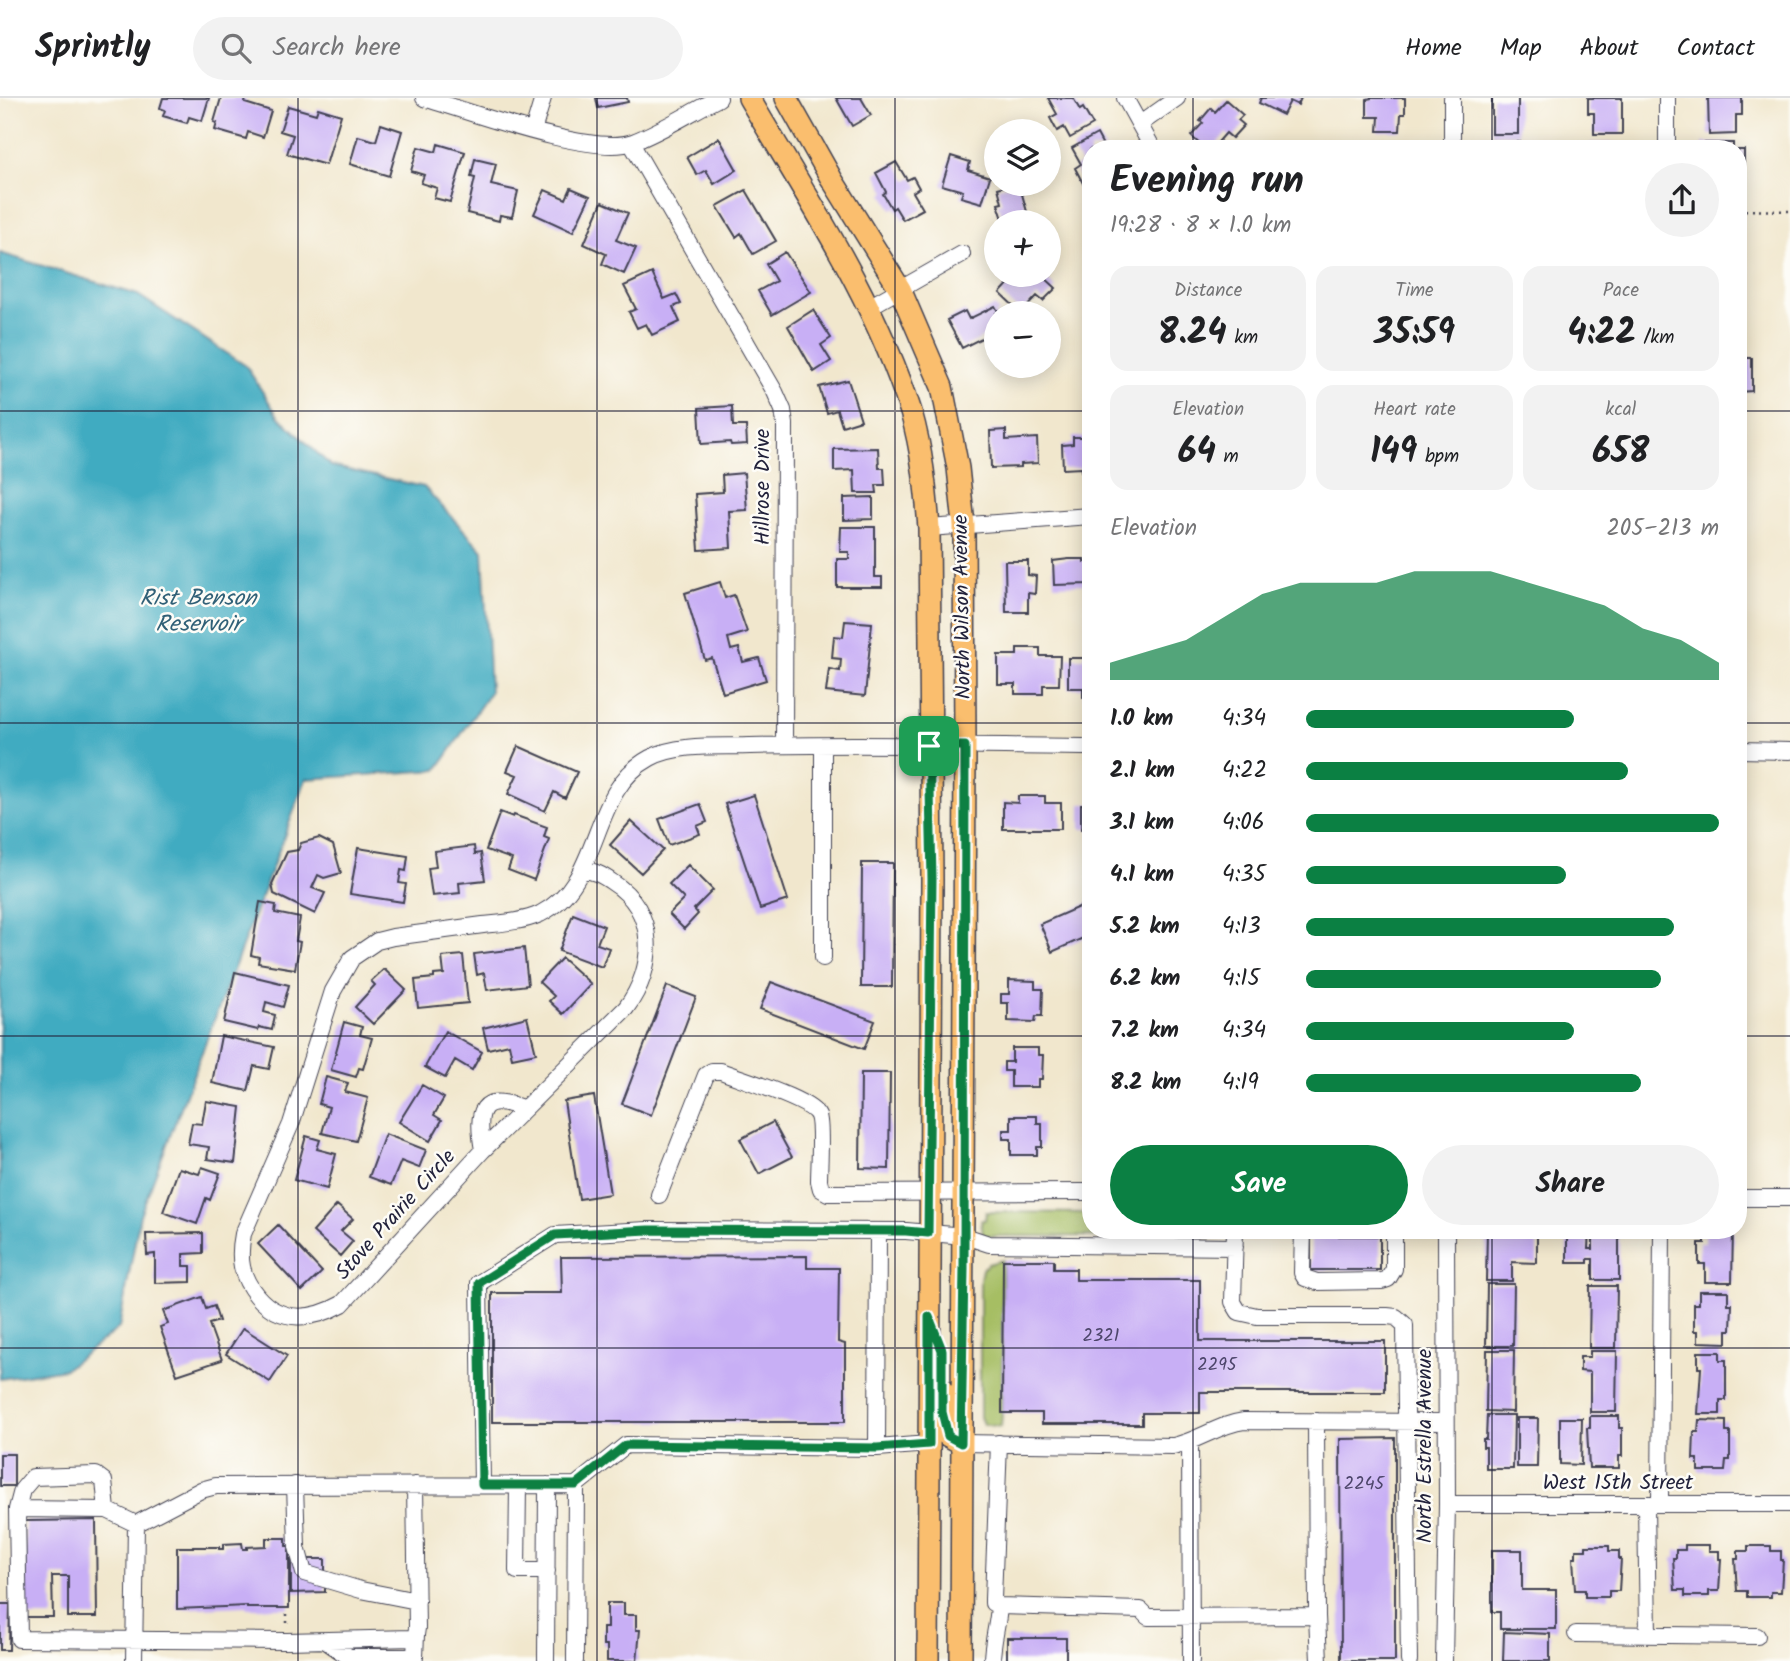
<!DOCTYPE html>
<html lang="en">
<head>
<meta charset="utf-8">
<style>
  :root { --surface:#fff; --page:#f2f2f2; --text:#202124; --muted:#757577; --line:#e0e0e0; --accent:#0b8043 }
  body { margin:0; font-family:Kalam,sans-serif; background:var(--page); color:var(--text); height:100vh; display:flex; flex-direction:column; font-size:26px; white-space:nowrap }
  * { box-sizing:border-box; margin:0 }
  p { font-size:23px; color:var(--muted) }
  .icon { flex:none; width:38px; height:38px; fill:none; stroke:currentColor; stroke-width:2; stroke-linecap:round; stroke-linejoin:round }
  .map { position:relative; flex:1; overflow:hidden }
  .panel { position:absolute; left:1082px; top:42px; width:665px; height:1099px; display:flex; flex-direction:column; background:var(--surface); border-radius:28px; box-shadow:0 4px 18px #0003 }
  .panel>* { flex:none }
  .tools { position:absolute; left:984px; top:21px; display:grid; gap:14px }
  .tools a { display:grid; place-items:center; width:77px; height:77px; border-radius:50%; background:var(--surface); box-shadow:0 4px 18px #0003; font-size:35px }
  .pin { position:absolute; display:grid; place-items:center; width:60px; height:60px; color:#fff; margin:-30px; border-radius:14px; box-shadow:0 4px 10px #0006 }
  .round { display:grid; place-items:center; flex:none; width:74px; height:74px; border-radius:37px; background:var(--page) }
  .head { display:flex; align-items:center; justify-content:space-between; height:119px; padding:0 28px }
  h1 { font-size:38px; font-weight:600; line-height:52px }
  .metrics { display:grid; grid-template-columns:repeat(3,1fr); gap:10px; height:119px; padding:7px 28px }
  .metrics div { display:grid; align-content:center; border-radius:18px; background:var(--page); text-align:center }
  .metrics b { font-size:35px; font-weight:600 }
  .metrics small { font-size:19px; font-weight:400 }
  .metrics p { font-size:19px }
  .chart { height:196px; padding:14px 28px }
  .chart p { display:flex; justify-content:space-between }
  .chart svg { width:100%; height:126px; margin-top:7px; fill:var(--accent); opacity:.7 }
  .action { display:flex; gap:14px; margin-top:auto; padding:14px 28px }
  .action a { flex:1; height:80px; border-radius:42px; background:var(--accent); color:#fff; font-size:28px; font-weight:600; line-height:80px; text-align:center }
  .action a+a { background:var(--page); color:var(--text) }
  ul { padding:0 28px; list-style:none; font-size:23px }
  li { display:grid; grid-template-columns:112px 84px 1fr; align-items:center; height:52px }
  li i { height:18px; border-radius:9px; background:var(--accent) }
  header { display:flex; align-items:center; gap:42px; box-sizing:border-box; height:98px; padding:0 35px; background:var(--surface); border-bottom:2px solid var(--line) }
  header strong { font-size:33px }
  nav { display:flex; gap:38px; margin-inline-start:auto; font-size:24px }
  .search { width:490px; height:63px; background:var(--page); display:flex; align-items:center; gap:18px; box-sizing:border-box; padding:0 24px; border-radius:38px; color:var(--muted); font-size:26px }
  .map>svg:first-child { display:block }
  .green { fill:#a6be64; stroke:#647050; stroke-width:2 }
  .water { fill:#41abc1; stroke:#32667e; stroke-width:2 }
  .building { fill:#c8aff5 }
  .lines { fill:none; stroke-linecap:round; stroke-linejoin:round }
  .minor-casing { stroke:#414051; stroke-width:18 }
  .major-casing { stroke:#414051; stroke-width:24 }
  .path { stroke:#414051; stroke-width:2.5; stroke-dasharray:2 5; stroke-linecap:butt }
  .minor { stroke:#fff; stroke-width:16 }
  .major { stroke:#fabe6e; stroke-width:21 }
  .route-casing { stroke:#fff; stroke-width:14 }
  .route { stroke:#0b8043; stroke-width:9 }
  .grid { fill:none; stroke:#22223b; stroke-width:2; stroke-opacity:0.55 }
  .labels { text-anchor:middle; dominant-baseline:central; stroke-width:5; stroke-linejoin:round; paint-order:stroke }
  .number-label { font-size:18px; fill:#4c456a }
  .street-label { font-size:21px; fill:#22223b; stroke:#fdfcf7 }
  .water-label { font-size:23px; font-style:italic; fill:#306077; stroke:#fdfcf7 }
</style>
</head>
<body>
<header>
<strong>Sprintly</strong>
<div class="search"><svg class="icon" aria-label="search" viewBox="0 0 24 24"><circle cx="10" cy="10" r="6"/><path d="M15 15l6 6"/></svg>Search here</div>
<nav><a>Home</a><a>Map</a><a>About</a><a>Contact</a></nav>
</header>
<div class="map">
<svg width="1790" height="1563" viewBox="0 0 1790 1563">
  <rect width="100%" height="100%" fill="#fdfcf7"/>
  <filter id="ink" filterUnits="userSpaceOnUse"><feTurbulence type="fractalNoise" baseFrequency=".0143" numOctaves="2"/><feDisplacementMap in="SourceGraphic" scale="14" xChannelSelector="R" yChannelSelector="G"/><feConvolveMatrix kernelMatrix="1 2 1 2 8 2 1 2 1" color-interpolation-filters="sRGB"/></filter>
  <filter id="wash" filterUnits="userSpaceOnUse"><feTurbulence type="fractalNoise" baseFrequency=".00686" numOctaves="4" result="noise"/><feDisplacementMap in="SourceGraphic" scale="28" xChannelSelector="R" yChannelSelector="G"/><feGaussianBlur stdDeviation="1.57" result="paint"/><feColorMatrix in="noise" values="0 0 0 0 0 0 0 0 0 0 0 0 0 0 0 0 0 1.4 0 .05"/><feComposite in="paint" operator="in"/></filter>
  <g filter="url(#wash)">
    <rect width="100%" height="100%" fill="#f1e7cd"/>
    <!-- green -->
    <path class="green" d="M986 1114 1090 1115V1132H1220L1213 1139 983 1138 981 1122H985Z
      M1003 1162 1002 1315 1001 1329 983 1326 980 1319V1181L982 1171 988 1166Z"/>
    <!-- water -->
    <path class="water" d="M0 155 138 197 246 268 278 318 331 368 424 389 483 453 490 594 437 672 306 681 140 1117 119 1230 65 1271 0 1281Z"/>
    <g id="blocks">
      <!-- building -->
      <path class="building" d="M163 0H209L202 23 189 19 187 25 163 18 165 12 160 10Z
        M221 0H246L245 5 271 13 263 39 248 34 246 41 215 32 217 25 214 24Z
        M596 0H627L628 4 598 10Z
        M836 0H861L871 17 852 28Z
        M1048 0H1073L1080 12 1083 10 1093 27 1070 40 1064 29 1057 33 1050 20 1057 16Z
        M1261 0H1301L1298 7 1290 3 1283 17 1259 5Z
        M1372 0H1405V16H1401L1400 33H1378L1379 19H1367V1Z
        M1492 0H1518V36H1492Z
        M1588 0H1622V36H1594V15H1588Z
        M1708 0H1742V17H1736V36L1709 37Z
        M1226 2 1243 17 1238 22 1244 27 1232 40 1226 35 1212 51H1205L1191 38 1203 25 1200 23 1211 10 1215 14Z
        M288 8 316 16 318 10 341 17 326 67 287 56 293 37 280 33Z
        M381 26 402 33 389 78 350 66 358 38 376 43Z
        M1097 36 1105 51H1090V89L1086 91 1075 70 1081 66 1072 50Z
        M719 40 737 72 714 86 706 72 697 77 687 59Z
        M1492 44H1525V51H1492Z
        M1387 45H1411L1410 51H1387Z
        M1590 45H1622V51H1590Z
        M1703 45H1733V51H1703Z
        M438 46 465 54 450 104 434 100 437 90 421 85 424 77 411 73 418 49 436 54Z
        M1738 52H1744V75H1738Z
        M951 58 970 64 968 72 990 79 982 105 961 99 963 93 942 87Z
        M475 61 496 66 491 87 518 93 512 119 500 117 499 123 467 115 475 80 471 79Z
        M896 64 907 82 913 79 919 90 913 94 923 111 903 122 895 109 892 111 883 96 886 94 876 75Z
        M1012 86H1019L1030 124H1004L998 106 1002 105 998 90Z
        M571 90 590 98 573 134 534 116 545 92 566 101Z
        M746 92 776 143 753 156 741 135 736 139 717 108Z
        M602 104 628 115 616 142 636 150 624 176 602 166 606 156 584 146Z
        M785 154 811 194 772 217 758 193 776 183 766 166Z
        M652 175 664 201 676 196 681 206 673 209 680 224 652 237 646 226 637 230 629 214 636 211 624 188Z
        M1026 177H1042L1056 190 1043 203 1037 198 1021 215 1000 195 1013 181 1018 185Z
        M995 208 999 215H996V233L962 250 947 222 965 213 969 221Z
        M813 212 831 240 821 247 831 263 814 274 788 228Z
        M1738 260H1752V293L1738 294Z
        M848 282 861 322 842 328 837 312 827 315 819 289Z
        M732 308 733 328H746L747 346 731 347 730 344 701 346 699 310Z
        M1006 332V342L1037 340 1038 365 1021 366V369L991 370 990 333Z
        M1073 339H1090V373H1081V370L1063 371 1062 347 1073 346Z
        M878 350 879 370H884L885 387H876L877 395H855L854 372 834 373V351Z
        M744 375 747 412 729 413 731 450 699 452 695 396 723 394 722 377Z
        M873 399V421L844 422V400Z
        M841 429H875V479H882V489H837V461H849V454H840Z
        M1069 461H1084V464H1090V486L1054 487 1053 463Z
        M1005 463H1028V477L1036 478 1035 496 1028 495V514H1006Z
        M720 484 725 500 734 497 747 534 728 540 731 552 739 550 743 564 759 560 766 582 723 595 712 560 705 562 685 495Z
        M845 523 872 525 865 598 826 594 829 571 840 573 841 561 832 560 834 538 843 539Z
        M1017 550H1040V558H1060L1059 587H1043V596H1015V586H998V557H1017Z
        M1085 554H1090V599H1083V590H1068V560H1085Z
        M518 648 577 674 565 700 554 694 545 713 508 696 517 677 507 673Z
        M754 697 788 802 760 811 725 706Z
        M1018 698H1045V705H1061V731H1003V704L1018 705Z
        M700 706 707 724 697 728 700 736 669 747 659 721Z
        M1081 706H1090V731H1081Z
        M500 714 513 719 514 717 547 729 544 739 549 741 534 782 508 772 512 761 486 752Z
        M631 723 663 752 641 775 610 747Z
        M319 740 333 747 341 775 324 780 318 777 312 790 325 795 315 816 274 796 272 786 287 754 298 752 301 745Z
        M474 748 475 756 481 755 485 782 459 785 460 795 432 798 428 770 436 769 434 753Z
        M358 750 408 758 406 773 401 772 399 785 406 786 403 804 350 796Z
        M862 765H893L892 889H861Z
        M688 767 713 792 694 811 698 816 684 831 669 816 684 801 669 786Z
        M260 804 276 807 275 815 300 820 296 843 300 844 295 871 258 865 259 859 251 857Z
        M1090 804V837L1052 854 1040 826Z
        M573 816 604 828 597 846 609 850 602 869 559 853Z
        M524 850 528 887 487 892 484 875 477 877 474 856Z
        M463 857 468 905 418 910 415 882 434 880V877L444 876 442 859Z
        M562 860 591 886 563 916 549 903 554 898 539 884Z
        M384 871 406 892 373 926 355 909 375 887 371 883Z
        M235 874 289 887 283 909 266 904 264 914 275 917 272 932 259 929 258 932 224 924Z
        M1009 882 1035 883V891H1043L1042 918H1036L1035 924 1008 923V905H1001V896H1009Z
        M771 884 875 923 864 951 760 911Z
        M667 888 696 899 651 1017 622 1006Z
        M527 919 536 955 512 960 509 946 488 951 483 930Z
        M344 924 362 929 360 937 372 940 363 971 359 970 356 979 331 972Z
        M445 933 482 954 472 972 455 962 445 980 425 969Z
        M221 938 274 949 269 971 254 968 248 993 212 985Z
        M1012 950H1038V957H1043L1042 981H1038V989H1011V973H1004V964H1012Z
        M861 975H890L889 1071 860 1070Z
        M326 979 348 985 345 994 368 1000 356 1043 322 1035 329 1009 319 1006Z
        M422 987 444 1000 434 1017 442 1022 430 1043 399 1024Z
        M594 998 610 1096 579 1101 564 1003Z
        M206 1003 241 1009 235 1065 207 1061 209 1049 188 1046 192 1025 202 1026Z
        M1011 1018H1037V1025H1042V1049H1037V1057H1011V1041H1003V1032H1011Z
        M773 1024 792 1059 759 1076 740 1041Z
        M385 1036 426 1052 419 1070 401 1063 391 1087 369 1079Z
        M306 1038 320 1042 317 1051 336 1056 327 1091 294 1082Z
        M202 1069 220 1075 210 1102 206 1100 197 1126 163 1114 179 1070 199 1076Z
        M337 1107 353 1121 341 1133 353 1143 340 1158 313 1134Z
        M278 1127 322 1174 302 1193 258 1146Z
        M1487 1132H1537V1165L1512 1164V1183H1486Z
        M1567 1132H1589L1588 1151H1593V1132H1619V1182H1593V1161H1588V1165H1567Z
        M1705 1132H1733L1732 1184H1705V1166H1699V1145H1705Z
        M203 1135V1155L183 1156V1168H191V1184L155 1185V1156L147 1157 146 1136Z
        M1311 1138H1380V1172H1311Z
        M807 1158V1170H839L838 1244 845 1246V1324H492V1195H562L561 1159Z
        M1003 1162H1054V1171H1076V1182H1200V1243H1385V1294H1200V1315H1142V1326H1042V1315H1002Z
        M1487 1186H1514L1513 1248H1486Z
        M1590 1188H1617L1616 1250H1589Z
        M1699 1193H1728V1206H1732L1731 1232H1727V1245L1698 1244V1233H1694V1206H1699Z
        M202 1199 206 1211 214 1208 219 1223 209 1226 222 1262 177 1277 160 1229 168 1226 163 1213Z
        M243 1230 287 1258 270 1284 226 1256Z
        M1487 1252H1514L1513 1314 1486 1313Z
        M1590 1253H1617L1616 1314H1590V1274L1580 1273V1259H1590Z
        M1698 1254H1720V1262H1726V1302H1720V1316H1698L1701 1270H1698Z
        M1487 1317H1514L1513 1371H1486V1349H1483V1341H1486Z
        M1590 1318H1619V1330H1622V1358H1619V1370H1589L1587 1330H1590Z
        M1517 1320H1538L1537 1369H1517Z
        M1560 1320H1582L1581 1367 1560 1366Z
        M1699 1322 1726 1323V1334H1730V1362H1726L1725 1373H1698V1361H1693L1694 1334H1698Z
        M1395 1340V1563H1341L1340 1341Z
        M0 1356H14V1388H0Z
        M96 1422 97 1519H68V1478H52L53 1519H26L25 1423Z
        M266 1440H286V1448H289V1510H247V1508L177 1511V1449H219V1451H223V1446L242 1445 243 1451H247V1449L266 1448Z
        M1685 1447H1709V1453H1719V1461H1721L1719 1493H1709V1498H1685V1492H1675L1673 1460H1676V1452H1685Z
        M1586 1448H1609V1453H1619V1461H1621L1619 1493H1609V1499H1585V1492H1575L1573 1460H1576V1452H1586Z
        M1748 1448H1771V1453H1781V1462H1783L1781 1494H1771V1499H1747V1493H1737L1735 1461H1738V1453H1748Z
        M1492 1452H1522V1492H1556V1531H1500V1514H1492Z
        M291 1461H325V1494L291 1495Z
        M607 1505H624V1517H636V1532H640L637 1563H607V1547H603V1530H607Z
        M0 1506H10L9 1552H0Z
        M1504 1534 1550 1536V1563H1503Z
        M1007 1540H1066V1563H1007Z"/>
    </g>
  </g>
  <g filter="url(#ink)">
    <use href="#blocks" fill-opacity="0" stroke="#414051" stroke-width="2"/>
    <g class="lines">
      <!-- minor casing -->
      <g class="minor-casing">
        <path id="minor" d="M424 0C469 13 592 59 633 44 662 33 691 14 719 0
          M1125 0 1153 51
          M1140 26 1177 0
          M533 33 543 0
          M631 45 775 294 783 312 785 326 784 647
          M1452 51V0
          M1667 51V0
          M869 209 962 156
          M929 430 1090 418
          M823 648V860
          M1738 652 1790 653
          M582 772C595 773 602 777 612 784 658 813 656 870 626 910L483 1052 342 1206C313 1222 281 1226 257 1198 241 1179 238 1161 243 1136L291 1026 333 893 352 860 377 843 393 839C423 835 453 831 483 827 501 825 522 824 540 816 604 784 588 693 650 660 678 645 719 649 750 648 863 645 977 648 1090 649
          M483 1052C476 1013 480 993 524 1011
          M659 1097 706 977 712 973H721C740 981 812 1002 818 1018 822 1028 819 1070 819 1083L821 1091 828 1095 1090 1094
          M1738 1100H1790
          M1235 1132 1233 1204 1239 1214 1257 1218H1387L1396 1219 1405 1227 1409 1563
          M1303 1132 1302 1175 1305 1180 1317 1184 1382 1183 1388 1181 1394 1171V1132
          M1316 1323 1317 1518 1319 1563
          M1190 1344 1191 1563
          M961 1345 1173 1348C1199 1343 1219 1326 1244 1323L1446 1324
          M877 1350 878 1133
          M295 1387 297 1449 304 1475 361 1492 417 1503
          M482 1387 479 1185 555 1137 648 1132 906 1133 965 1138 989 1146 1235 1149
          M518 1387 517 1473H547
          M1447 1406H1790
          M1646 1406 1648 1537
          M1660 1406 1662 1132
          M17 1411 22 1392 33 1379 96 1377 104 1383 107 1412
          M136 1426 201 1392 216 1388 576 1387 626 1347 877 1350 929 1346
          M136 1426 107 1412 17 1411 19 1541 287 1543 412 1540 416 1537 417 1530 415 1387
          M999 1508 1141 1512 1148 1519 1317 1518
          M1576 1536 1757 1538
          M326 1543 349 1559H415L416 1537
          M134 1563 136 1426
          M546 1563 547 1387
          M575 1563 576 1387
          M992 1563C992 1544 998 1527 999 1508L993 1505V1501L999 1345
          M1444 1563 1447 1406 1446 1132"/>
      </g>
      <!-- major casing -->
      <g class="major-casing">
        <path id="major" d="M749 0C808 101 875 201 911 314 922 352 926 391 929 430L932 781 928 1563
          M786 0 831 80 900 191 942 289 958 370 964 427 965 648 961 1563
          M942 1292V1314L948 1338 961 1345"/>
      </g>
      <!-- path -->
      <path class="path" d="M1738 112 1790 113
        M287 1516V1528"/>
      <!-- minor -->
      <use href="#minor" class="minor"/>
      <!-- major -->
      <use href="#major" class="major"/>
    </g>
  </g>
  <g class="lines" filter="url(#ink)">
    <!-- route casing -->
    <g class="route-casing">
      <path id="route" d="M929 648H965L964 1171 961 1345 948 1338 942 1314V1252L929 1219V1346L877 1350 626 1347 576 1387H482L479 1185 555 1137 648 1132 906 1133 928 1135 932 781Z"/>
    </g>
    <!-- route -->
    <use href="#route" class="route"/>
  </g>
  <!-- grid -->
  <path class="grid" d="M298 0V1563M597 0V1563M895 0V1563M1193 0V51M1492 0V51M0 313H1090M1738 313H1790M0 625H1090M1738 625H1790M0 938H1090M1738 938H1790M1193 1132V1563M1492 1132V1563M0 1250H1790"/>
  <g class="labels">
    <!-- number labels -->
    <g class="number-label">
      <text x="1101" y="1238">2321</text>
      <text x="1217" y="1267">2295</text>
      <text x="1364" y="1386">2245</text>
    </g>
    <!-- street labels -->
    <g class="street-label">
      <text transform="translate(763 389) rotate(-90)">Hillrose Drive</text>
      <text transform="translate(963 509) rotate(-91)">North Wilson Avenue</text>
      <text transform="translate(396 1117) rotate(-48)">Stove Prairie Circle</text>
      <text transform="translate(1425 1348) rotate(-90)">North Estrella Avenue</text>
      <text x="1618" y="1385">West 15th Street</text>
    </g>
    <!-- water labels -->
    <g class="water-label">
      <text x="198" y="501">Rist Benson<tspan x="198" dy="26">Reservoir</tspan></text>
    </g>
  </g>
</svg>
<div class="tools">
<a><svg class="icon" aria-label="layers" viewBox="0 0 24 24"><path d="M12 4l9 5-9 5-9-5zM3 14l9 5 9-5"/></svg></a>
<a>+</a>
<a>−</a>
</div>
<div class="pin" style="left:929px;top:648px;background:#1e9e55"><svg class="icon" aria-label="arrive" viewBox="0 0 24 24"><path d="M6 21V4h12l-3 4 3 4H6"/></svg></div>
<section class="panel">
<div class="head"><div><h1>Evening run</h1><p>19:28 · 8 × 1.0 km</p></div><a class="round"><svg class="icon" aria-label="share" viewBox="0 0 24 24"><path d="M12 15V3M7 8l5-5 5 5M5 13v7h14v-7"/></svg></a></div>
<div class="metrics">
<div><p>Distance</p><b>8.24<small> km</small></b></div>
<div><p>Time</p><b>35:59</b></div>
<div><p>Pace</p><b>4:22<small> /km</small></b></div>
</div>
<div class="metrics">
<div><p>Elevation</p><b>64<small> m</small></b></div>
<div><p>Heart rate</p><b>149<small> bpm</small></b></div>
<div><p>kcal</p><b>658</b></div>
</div>
<div class="chart"><p><span>Elevation</span>205–213 m</p>
<svg viewBox="0 0 160 44" preserveAspectRatio="none"><path d="M0 44V38L10 34L20 30L30 22L40 14L50 10L60 10L70 10L80 6L90 6L100 6L110 10L120 14L130 18L140 26L150 30L160 38V44z"/></svg>
</div>
<ul>
<li><b>1.0 km</b>4:34<i style="width:65%"></i></li>
<li><b>2.1 km</b>4:22<i style="width:78%"></i></li>
<li><b>3.1 km</b>4:06<i style="width:100%"></i></li>
<li><b>4.1 km</b>4:35<i style="width:63%"></i></li>
<li><b>5.2 km</b>4:13<i style="width:89%"></i></li>
<li><b>6.2 km</b>4:15<i style="width:86%"></i></li>
<li><b>7.2 km</b>4:34<i style="width:65%"></i></li>
<li><b>8.2 km</b>4:19<i style="width:81%"></i></li>
</ul>
<div class="action"><a>Save</a><a>Share</a></div>
</section>
</div>
</body>
</html>
